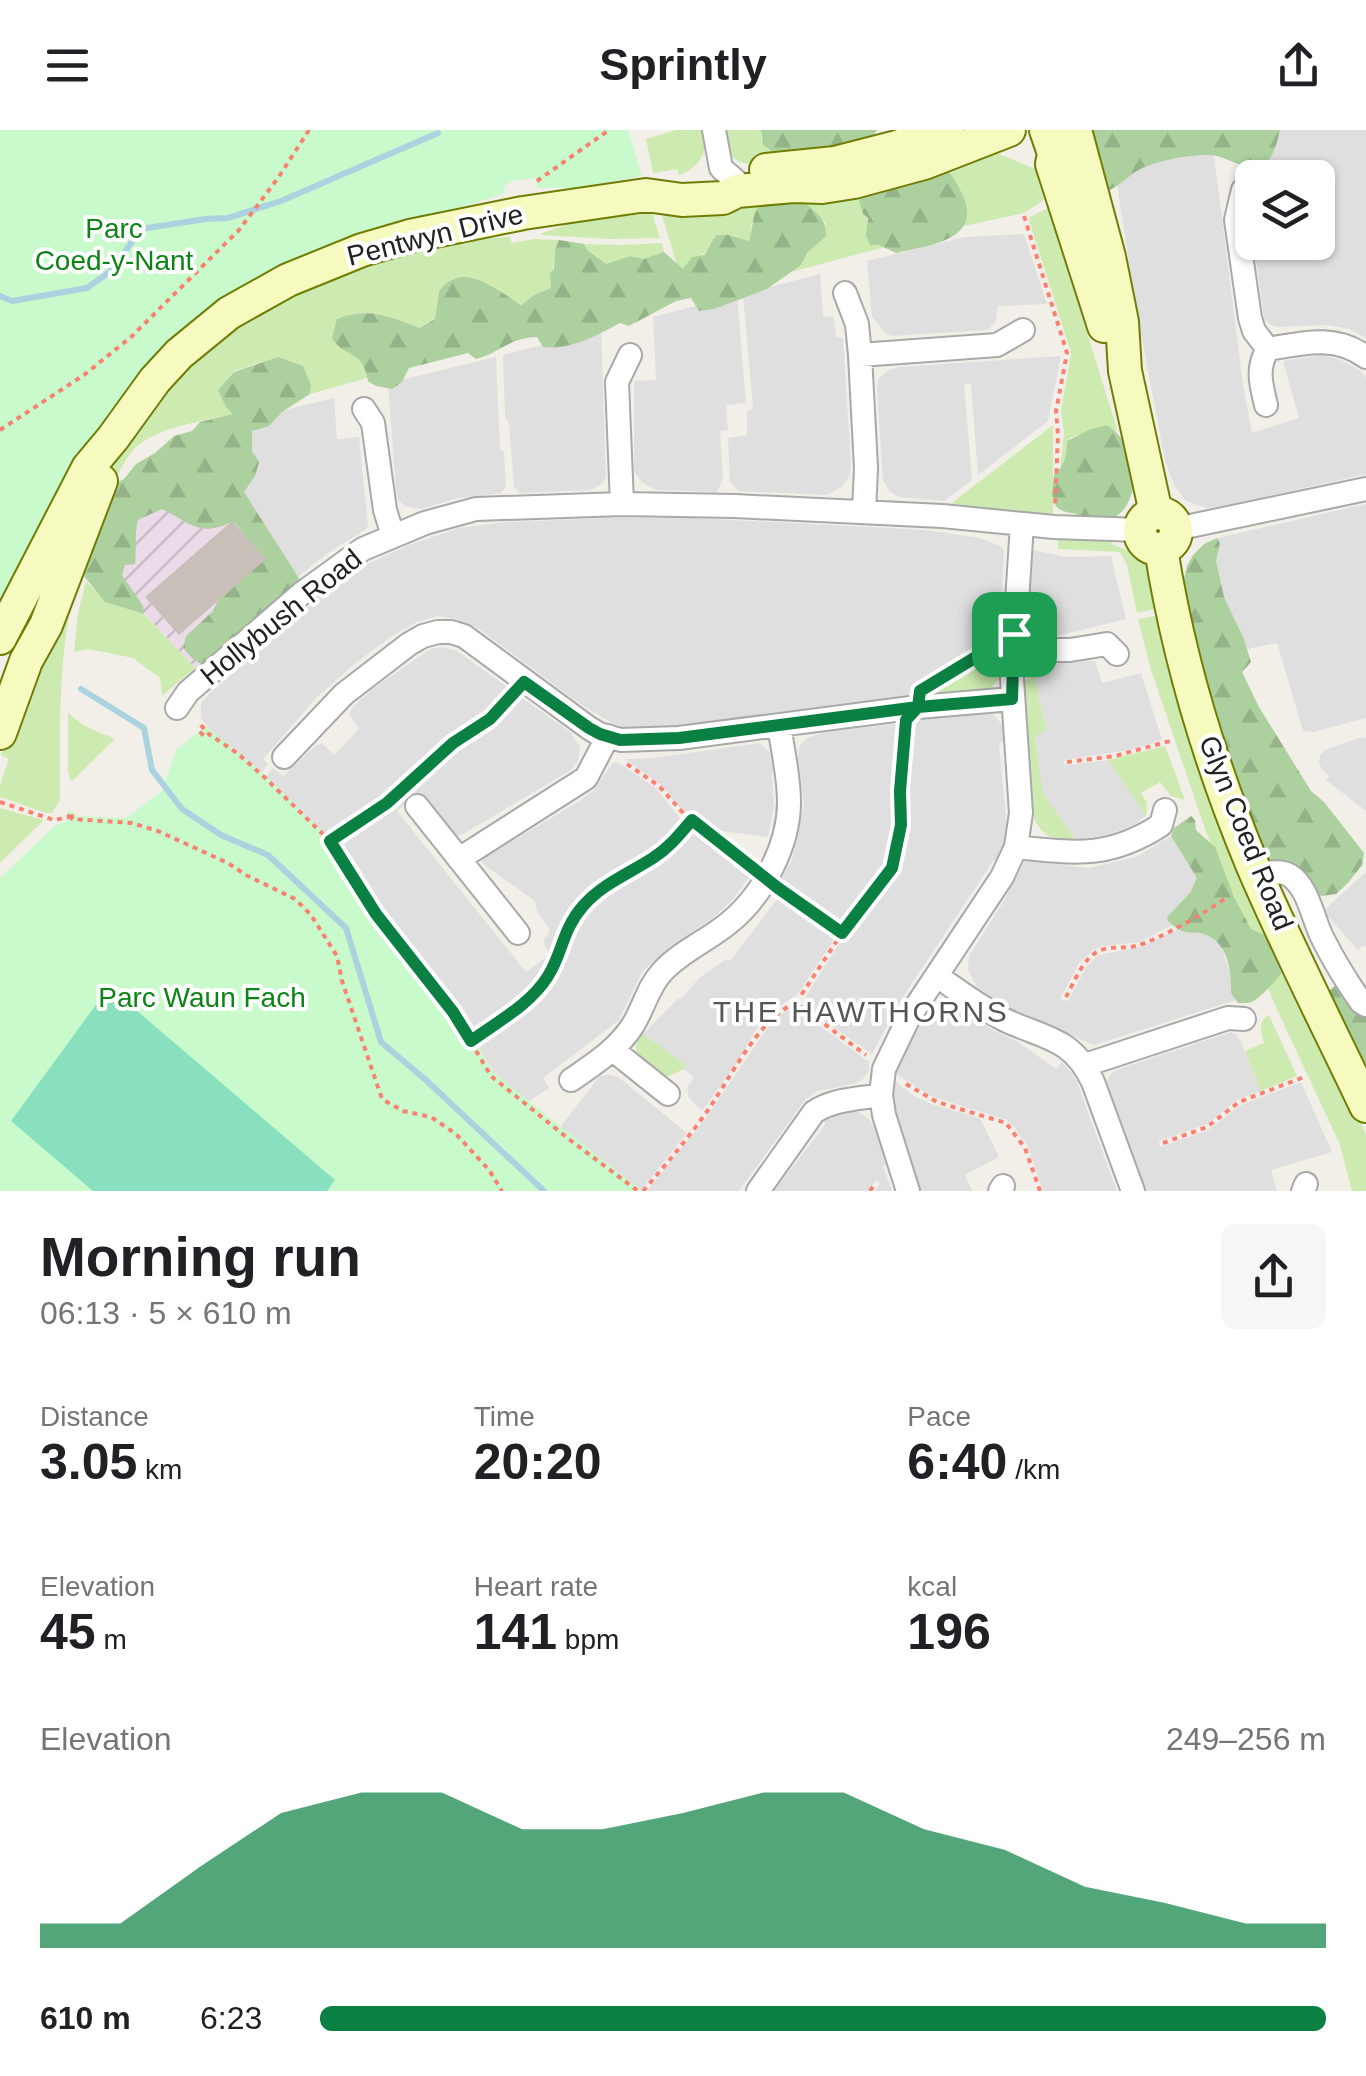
<!DOCTYPE html>
<html lang="en">
<head>
<meta charset="utf-8">
<style>
  :root { --surface:#fff; --page:#f6f6f6; --text:#202124; --muted:#757577; --accent:#0b8043 }
  body { margin:0; font-family:Arial,sans-serif; background:var(--page); color:var(--text); height:100vh; display:flex; flex-direction:column; font-size:38px; white-space:nowrap }
  * { box-sizing:border-box; margin:0 }
  p { font-size:32px; color:var(--muted) }
  .icon { flex:none; width:55px; height:55px; fill:none; stroke:currentColor; stroke-width:2; stroke-linecap:round; stroke-linejoin:round }
  .map { position:relative; height:1061px; overflow:hidden }
  .drawer { display:flex; flex-direction:column; background:var(--surface); flex:1 }
  .drawer>* { flex:none }
  .tools { position:absolute; left:1235px; top:30px; display:grid; gap:20px }
  .tools a { display:grid; place-items:center; width:100px; height:100px; border-radius:15px; background:var(--surface); box-shadow:0 2px 8px #0004; font-size:50px }
  .pin { position:absolute; display:grid; place-items:center; width:85px; height:85px; color:#fff; margin:-42px; border-radius:20px; box-shadow:0 5px 15px #0006 }
  .round { display:grid; place-items:center; flex:none; width:105px; height:105px; border-radius:15px; background:var(--page) }
  .summary { display:flex; align-items:center; justify-content:space-between; height:170px; padding:0 40px }
  h1 { font-size:55px; font-weight:700; line-height:75px }
  .metrics { display:grid; grid-template-columns:repeat(3,1fr); gap:15px; height:170px; padding:10px 40px }
  .metrics div { display:grid; align-content:center }
  .metrics b { font-size:50px; font-weight:700 }
  .metrics small { font-size:28px; font-weight:400 }
  .metrics p { font-size:28px }
  .chart { height:280px; padding:20px 40px }
  .chart p { display:flex; justify-content:space-between }
  .chart svg { width:100%; height:180px; margin-top:10px; fill:var(--accent); opacity:.7 }
  ul { padding:0 40px; list-style:none; font-size:32px }
  li { display:grid; grid-template-columns:160px 120px 1fr; align-items:center; height:75px }
  li i { height:25px; border-radius:12px; background:var(--accent) }
  header { display:flex; justify-content:space-between; align-items:center; height:130px; padding:0 40px; background:var(--surface); font-size:45px; font-weight:700 }
  .map>svg:first-child { display:block }
  .residential { fill:#e0dfdf }
  .industrial { fill:url(#industrial-furrows) }
  .grass { fill:#cdebb0 }
  .forest { fill:url(#forest-firs) }
  .park { fill:#c8facc }
  .pitch { fill:#88e0be }
  .lines { fill:none; stroke-linecap:round; stroke-linejoin:round }
  .stream { stroke:#aad3df; stroke-width:6 }
  .building { fill:#c7bfb8 }
  .street-casing { stroke:#a9a9a9; stroke-width:26 }
  .secondary-casing { stroke:#707d05; stroke-width:36 }
  .path { stroke:#fa8072; stroke-width:4; stroke-dasharray:5 5; stroke-linecap:butt }
  .street { stroke:#fff; stroke-width:22 }
  .secondary { stroke:#f7fabf; stroke-width:32 }
  .route-casing { stroke:#fff; stroke-width:20 }
  .route { stroke:#0b8043; stroke-width:12 }
  .labels { text-anchor:middle; dominant-baseline:central; stroke-width:8; stroke-linejoin:round; paint-order:stroke }
  .park-label { font-size:28px; fill:#0c8416; stroke:#fff }
  .street-label { font-size:28px; fill:#222; stroke:#fff }
  .neighbourhood-label { font-size:30px; letter-spacing:2.5px; fill:#555; stroke:#fff }
</style>
</head>
<body>
<header><svg class="icon" aria-label="menu" viewBox="0 0 24 24"><path d="M4 6h16M4 12h16M4 18h16"/></svg>Sprintly<svg class="icon" aria-label="share" viewBox="0 0 24 24"><path d="M12 15V3M7 8l5-5 5 5M5 13v7h14v-7"/></svg></header>
<div class="map">
<svg width="1366" height="1061" viewBox="0 0 1366 1061">
  <defs>
    <pattern id="industrial-furrows" width="10" height="10" patternUnits="userSpaceOnUse" patternTransform="scale(2.5)"><rect width="10" height="10" fill="#ebdbe8"/><path d="M-1 1l2-2M0 10L10 0M9 11l2-2" fill="none" stroke="#c9bcc7"/></pattern>
    <pattern id="forest-firs" width="22" height="20" patternUnits="userSpaceOnUse" patternTransform="scale(2.5)"><rect width="22" height="20" fill="#add19e"/><path d="M5 1l3.5 6h-7zM16 11l3.5 6h-7z" fill="#95b388"/></pattern>
  </defs>
  <rect width="100%" height="100%" fill="#f2efe9"/>
  <!-- residential -->
  <path class="residential" d="M1257 0H1366V208L1349 199 1328 195 1279 197 1270 195 1264 188 1254 113 1318 112V48L1266 47Z
    M1213 17 1243 255 1252 303 1299 288 1283 231 1323 225 1341 230 1359 240 1366 248V344L1229 375 1207 378 1186 371 1175 357 1165 331 1136 177 1114 36Z
    M1024 104 1047 174 998 176 996 191 988 200 892 206 885 203 872 187 867 131 965 107Z
    M820 144 823 186 834 187 836 207 843 208 851 335 849 346 843 356 827 365 739 361 730 352 728 308 747 305V281L753 279 743 164Z
    M737 165 746 273 726 275 728 300 720 301 723 349 717 362 656 360 642 352 634 341V251L656 250 653 187Z
    M601 200 606 348 600 355 591 360 520 363 514 357 509 293 505 286 503 225Z
    M1061 226 1048 291 978 345 971 254H964L972 350 944 371 899 367 890 362 883 350 877 259 878 249 886 242 898 237Z
    M496 227 500 319 504 322 506 357 501 363 458 368 421 379 405 376 398 370 396 360 388 253Z
    M334 268 337 309 359 307 368 395 365 400 328 423 294 450 175 307Z
    M1366 374V588L1313 602 1303 601 1277 513 1236 521 1207 434 1217 408Z
    M608 388H693L926 400 980 408 1000 416 1004 420 1000 508 917 559 916 566 700 596 634 601 610 592 580 574 479 499 456 489 438 486 417 492 392 506 357 532 316 568 263 629 268 634 262 642 212 602 201 588V573L209 564 325 462 365 435 409 415 459 398 506 392Z
    M1032 420 1066 427 1111 426 1126 489 1053 507 1045 505 1035 498 1028 489Z
    M443 517 457 521 511 560 510 563 482 592 453 608 385 671 328 707 266 646 273 638 283 646 315 616 322 613 334 625 359 599 349 584 353 577 371 560 430 519Z
    M1095 531 1102 553 1141 543 1162 610 1129 620 1063 630 1065 635 1108 630 1146 686 1132 696 1107 705 1077 710 1072 705 1043 663 1035 607 1046 599 1033 539 1044 534Z
    M518 565 570 602 580 617 578 631 571 640 465 703 457 706 446 701 418 664 397 681 526 842 545 828 549 835 526 864 471 905 454 878 348 736 333 712 383 679 458 613 492 592Z
    M985 582 994 585 1003 596 1005 611 999 613 1007 700 1005 714 999 728 993 731 899 873 872 924 809 880 805 868 840 812 893 742 900 720 904 695 903 659 909 598 914 597 915 587Z
    M903 593 896 714 889 737 844 794H834L779 754 793 727 804 674 798 628 799 617 807 608 822 603Z
    M1362 607 1366 608V681L1326 650 1329 645 1322 640 1319 632 1320 625 1325 620Z
    M760 613 771 624 776 637 772 643 774 676 768 707 706 699 684 683 661 655 625 629 653 628Z
    M617 632 656 658 684 693 669 711 644 728 614 743 582 770 568 790 551 829 543 811 550 800 537 781 535 771 483 734 482 729 578 672 593 661 613 633Z
    M688 698 749 747 733 769 714 787 667 819 642 842 619 890 543 948 549 958 529 971 494 943 475 911 533 868 544 856 558 834 571 798 589 774 622 747 660 726 673 716Z
    M1171 706 1214 773 1140 812 1102 816 1092 821 1079 833 1060 869 1068 871 1087 836 1098 825 1141 817 1210 784 1239 869 1094 915 1005 877 977 857 968 840 969 826 1000 777 1025 731 1089 738 1136 727Z
    M1366 742V817L1363 815 1358 820 1323 781Z
    M778 768 835 808 797 865 775 879 758 896 740 928 702 981 689 968 687 957 694 948 684 939 686 935 643 904 678 869 684 866 699 848 726 829 730 831Z
    M948 874 959 876 991 899 1018 912 1056 939 1062 932 1075 947 1117 1061H1043L1028 1017 1015 998 1006 990 931 966 896 944 907 914 921 889 936 876Z
    M788 879H795L802 883 869 932V940L863 949 854 954 817 961 805 970 739 1061H647L705 989 773 890Z
    M1231 902 1236 904 1241 912 1261 961 1237 970 1207 994 1159 1011 1160 1017 1208 1000 1241 975 1301 952 1332 1022 1271 1040 1277 1061H1144L1108 963 1106 954 1110 945 1116 940Z
    M610 945 618 947 687 1003 641 1060 560 997 600 946Z
    M893 950 916 967 934 975 980 988 999 1027 965 1045 972 1061H920L897 996Z
    M842 980 858 982 868 988 874 997 887 1033 883 1036 892 1061H875L880 1054 877 1050 867 1061H774L825 995 823 988Z"/>
  <!-- industrial -->
  <path class="industrial" d="M181 325 290 453 195 538 99 435Z"/>
  <!-- grass -->
  <path class="grass" d="M676 0H704C708 22 701 37 679 45L677 39 653 43 646 9Z
    M722 0H761V8L786 30C769 32 742 41 730 24 726 18 724 7 722 0Z
    M995 22 1035 39 1044 70 1024 83 964 96 967 85 939 35Z
    M869 56 867 93 879 115 885 117 787 143 801 135 826 94C819 83 809 78 801 67Z
    M761 73 751 94 752 103 749 111 708 120 683 139 677 135 661 82Z
    M1048 78 1118 302 1107 295 1070 308 1067 311 1065 332 1060 340 1064 302 1061 281 1071 223 1029 90 1030 87Z
    M623 82 625 86 652 83 660 108 609 109 542 105V103L590 87Z
    M510 107 511 113 534 109 559 110 555 120 551 158 534 165 520 175 504 164 439 161 435 189 418 198C389 186 368 177 337 189V216C352 224 366 229 367 248L310 264 311 255 262 232 234 241 223 255 234 284C204 291 158 297 136 317 121 331 120 351 102 360L111 336 123 317 157 267 216 208 319 149 445 110Z
    M662 113 664 122 643 129 630 126 606 134 586 120 584 114 622 115Z
    M1053 295V382L1050 388 952 379 953 372 958 368Z
    M1058 407 1112 412V414L1131 422 1139 430 1141 428 1150 442 1159 478 1137 483 1127 435 1120 422 1058 419Z
    M86 451 106 472 144 484 195 538 162 566 160 548 133 528 89 519 74 522 78 483Z
    M74 463C58 527 60 604 60 670L52 683H46L0 667V655L9 629 1 625 15 588Z
    M1160 485 1321 908 1366 1004V1061H1352L1340 1015 1275 875 1205 699 1151 540 1138 489Z
    M1005 512 1003 545 988 561 921 568 923 563Z
    M1033 539 1046 600 1035 607 1043 663 1072 705 1077 710C1056 712 1044 708 1034 689L1023 549 1027 550Z
    M68 582C82 598 98 601 115 609L73 650H70L68 640Z
    M1165 616 1185 670 1171 666 1160 652 1141 663 1147 673 1146 686 1108 630Z
    M0 678 44 690 0 733Z
    M1269 885 1297 946 1261 961 1245 921 1264 913C1261 903 1257 891 1269 885Z
    M643 904 686 935 684 939 664 948 638 926 636 917 638 905Z"/>
  <!-- forest -->
  <path class="forest" d="M761 0H877L868 12 834 20 821 16 786 30 763 15Z
    M1084 0H1280C1278 10 1273 29 1264 34 1246 44 1228 26 1211 25 1190 24 1161 30 1142 38 1130 44 1122 54 1110 60L1103 59Z
    M939 35C952 42 957 53 963 66 983 111 926 116 896 123L879 115H870L866 106 868 88 863 84 859 70 869 56Z
    M801 67C813 84 826 83 826 106L808 122 801 135 767 159 714 179 699 181 691 168 676 171 629 196 620 193C595 206 572 220 543 217L537 207C508 208 500 223 476 229L468 223 409 238 402 252 392 259 376 256 368 251C362 217 345 230 332 208L337 189C368 177 389 186 419 198L435 189 439 161C443 157 447 152 452 150 473 138 503 164 521 175L534 165 551 158 550 143 554 139 555 120 559 110 584 114 587 120 606 134 630 126 643 129 664 122 683 139 692 127 704 125C710 118 709 113 717 105H728L749 111C755 95 749 90 761 73Z
    M278 227 303 236 311 255 310 264 282 282 269 296 252 301V321L259 332 255 346 244 362 302 453 207 538 193 529 183 518 186 506 212 482 218 471 265 429 233 391C201 408 192 394 162 379L138 390C134 404 137 419 135 434L125 435 122 445 143 476 144 484 105 472 75 435 102 360 124 349 136 334 155 323 174 306 192 301 200 292 233 284 226 277 218 260 234 242Z
    M1107 295C1153 324 1138 416 1076 384 1071 382 1066 383 1061 380 1049 374 1053 356 1054 344 1066 336 1066 325 1067 311L1091 299Z
    M1217 408 1220 413 1216 431 1224 467 1244 509 1251 532 1242 542 1259 577 1311 661 1324 672 1364 723 1362 735 1348 753 1336 764 1322 766 1310 762 1268 733 1207 581 1185 469 1184 449 1187 436 1193 425 1204 414Z
    M1191 686 1195 690 1196 700 1215 717 1234 767 1251 799 1265 805H1274L1291 831C1286 839 1263 866 1255 870 1249 874 1245 873 1238 873L1231 863C1232 843 1228 813 1206 805 1198 801 1189 804 1182 801 1176 799 1172 794 1168 791L1167 787 1190 763 1197 748 1171 706 1174 698Z
    M1341 854 1366 884V961L1328 862 1336 855Z"/>
  <!-- park -->
  <path class="park" d="M0 0H628L642 46 616 51V56L596 58H538L535 48 512 51 503 57 505 63 450 82 218 178 0 496Z
    M206 596 266 646 333 712 384 786 454 878 494 943 642 1061H0V748L57 694 67 692V681L74 682 75 686 126 688 162 661 176 620Z"/>
  <!-- pitch -->
  <path class="pitch" d="M109 857 335 1050 327 1061H93L11 991Z"/>
  <g class="lines">
    <!-- stream -->
    <path class="stream" d="M0 166 12 171 87 158 112 140 141 99 205 89 228 88 281 71 438 3
      M81 559 144 598 152 640 182 679 221 705 268 725 346 798 381 912 427 951 544 1061"/>
  </g>
  <!-- building -->
  <path class="building" d="M232 391 266 429 179 505 145 467Z"/>
  <g class="lines">
    <!-- street casing -->
    <g class="street-casing">
      <path id="street" d="M714 0 721 38 736 51 737 61
        M1243 60 1236 90 1250 188 1254 201 1268 219C1256 238 1261 254 1266 275
        M845 163 857 194 860 225 866 338 864 382
        M1268 219C1303 213 1335 204 1366 227
        M860 225 997 215 1023 200
        M364 279 373 293 385 380 393 406
        M622 374 617 252 630 225
        M1176 399 1366 359
        M1013 520H1070L1107 514 1117 524
        M177 578 188 562 301 464 363 419 425 393 476 379 622 374 735 376 942 386 1054 397 1140 400
        M284 627 344 564 409 514 423 506 438 502H451L464 506 589 598 599 604 621 610 679 608 918 577 1012 569
        M417 676 518 803
        M1016 717C1075 723 1108 729 1161 695L1165 680
        M459 729 586 648 608 606
        M1257 745C1267 743 1280 740 1289 745 1309 757 1313 791 1323 809 1334 831 1347 852 1361 872L1366 875
        M937 846C959 861 981 878 1005 890 1045 909 1072 907 1093 952L1133 1061
        M613 920 668 964
        M1085 935 1228 888 1244 889
        M571 950C594 934 618 919 633 895 644 877 648 857 662 842 681 821 709 810 730 792 763 765 789 715 789 672 789 647 783 620 779 596
        M758 1061 814 982C833 969 858 969 881 965
        M908 1061 884 985 881 965 884 939 909 887 1002 747 1016 717 1021 683 1012 549 1022 394
        M1000 1061 1003 1056
        M1303 1061 1306 1054"/>
    </g>
    <!-- secondary casing -->
    <g class="secondary-casing">
      <path id="secondary" d="M1046 0 1054 23 1052 34 1104 196
        M1075 0 1109 127 1122 192 1125 241 1156 383
        M766 40 835 33 897 17 947 0
        M1140 401a18 18 0 1 1 36 0a18 18 0 1 1-36 0Z
        M1161 419C1178 526 1210 633 1252 734 1287 816 1328 896 1366 976
        M0 508 88 338 113 308 155 250 179 224 229 183 288 150 362 120 410 106 523 83 646 65 682 70 723 68 737 61 794 56 822 57 854 52 924 33 1009 0
        M0 603 26 531 46 495 101 351"/>
    </g>
    <!-- path -->
    <path class="path" d="M537 51 609 0
      M1024 86 1067 223 1056 281 1058 305 1055 378
      M0 300 84 245 131 207 239 100 278 48 309 0
      M933 553 993 516
      M201 595 205 600 201 603 205 607 209 604 237 623 262 645 330 711 376 784 453 882 491 946 570 1010 638 1061
      M1067 632 1115 626 1170 611
      M406 655 453 613 491 589 509 569
      M0 672 54 690 69 687V683L72 684V689L132 693 158 701 228 733 246 745 295 769 311 785 337 826 342 851 382 969 403 981 431 987 456 1004 489 1040 502 1061
      M691 690 751 736
      M330 711 387 673 399 662
      M782 761 842 803
      M1066 867C1074 853 1082 830 1097 822 1109 815 1124 819 1136 816 1158 810 1209 781 1227 767
      M796 873 842 803 891 738 901 695V661L906 600
      M471 911 521 874 546 849 553 836 562 810 582 777 612 750 655 727 672 713 691 690 684 684 659 656 624 632
      M906 954 937 972 1006 993 1025 1018 1040 1061
      M1163 1013 1207 997 1239 972 1304 947
      M643 1061C664 1037 684 1013 703 987 727 955 759 886 796 873L866 925
      M870 1061 875 1054"/>
    <!-- street -->
    <use href="#street" class="street"/>
    <!-- secondary -->
    <use href="#secondary" class="secondary"/>
  </g>
  <g class="lines">
    <!-- route casing -->
    <g class="route-casing">
      <path id="route" d="M1014 504 920 561 918 577 679 608 620 610 600 604 589 598 524 552 490 589 453 613 387 673 330 711 376 784 453 882 471 911C497 892 531 874 548 846 563 822 562 800 583 776 602 754 628 744 653 728 669 718 680 704 692 690L778 758 842 803 892 738 901 695 900 661 906 590 918 577 1012 569 1014 504"/>
    </g>
    <!-- route -->
    <use href="#route" class="route"/>
  </g>
  <g class="labels">
    <!-- park labels -->
    <g class="park-label">
      <text x="114" y="98">Parc<tspan x="114" dy="32">Coed-y-Nant</tspan></text>
      <text x="202" y="867">Parc Waun Fach</text>
    </g>
    <!-- street labels -->
    <g class="street-label">
      <text transform="translate(435 105) rotate(-14)">Pentwyn Drive</text>
      <text transform="translate(281 487) rotate(-39)">Hollybush Road</text>
      <text transform="translate(1246 703) rotate(68)">Glyn Coed Road</text>
    </g>
    <!-- neighbourhood labels -->
    <g class="neighbourhood-label">
      <text x="861" y="881">THE HAWTHORNS</text>
    </g>
  </g>
</svg>
<div class="tools">
<a><svg class="icon" aria-label="layers" viewBox="0 0 24 24"><path d="M12 4l9 5-9 5-9-5zM3 14l9 5 9-5"/></svg></a>
</div>
<div class="pin" style="left:1014px;top:504px;background:#1e9e55"><svg class="icon" aria-label="arrive" viewBox="0 0 24 24"><path d="M6 21V4h12l-3 4 3 4H6"/></svg></div>
</div>
<section class="drawer">
<div class="summary"><div><h1>Morning run</h1><p>06:13 · 5 × 610 m</p></div><a class="round"><svg class="icon" aria-label="share" viewBox="0 0 24 24"><path d="M12 15V3M7 8l5-5 5 5M5 13v7h14v-7"/></svg></a></div>
<div class="metrics">
<div><p>Distance</p><b>3.05<small> km</small></b></div>
<div><p>Time</p><b>20:20</b></div>
<div><p>Pace</p><b>6:40<small> /km</small></b></div>
</div>
<div class="metrics">
<div><p>Elevation</p><b>45<small> m</small></b></div>
<div><p>Heart rate</p><b>141<small> bpm</small></b></div>
<div><p>kcal</p><b>196</b></div>
</div>
<div class="chart"><p><span>Elevation</span>249–256 m</p>
<svg viewBox="0 0 160 44" preserveAspectRatio="none"><path d="M0 44V38L10 38L20 24L30 11L40 6L50 6L60 15L70 15L80 11L90 6L100 6L110 15L120 20L130 29L140 33L150 38L160 38V44z"/></svg>
</div>
<ul>
<li><b>610 m</b>6:23<i style="width:100%"></i></li>
</ul>
</section>
</body>
</html>
